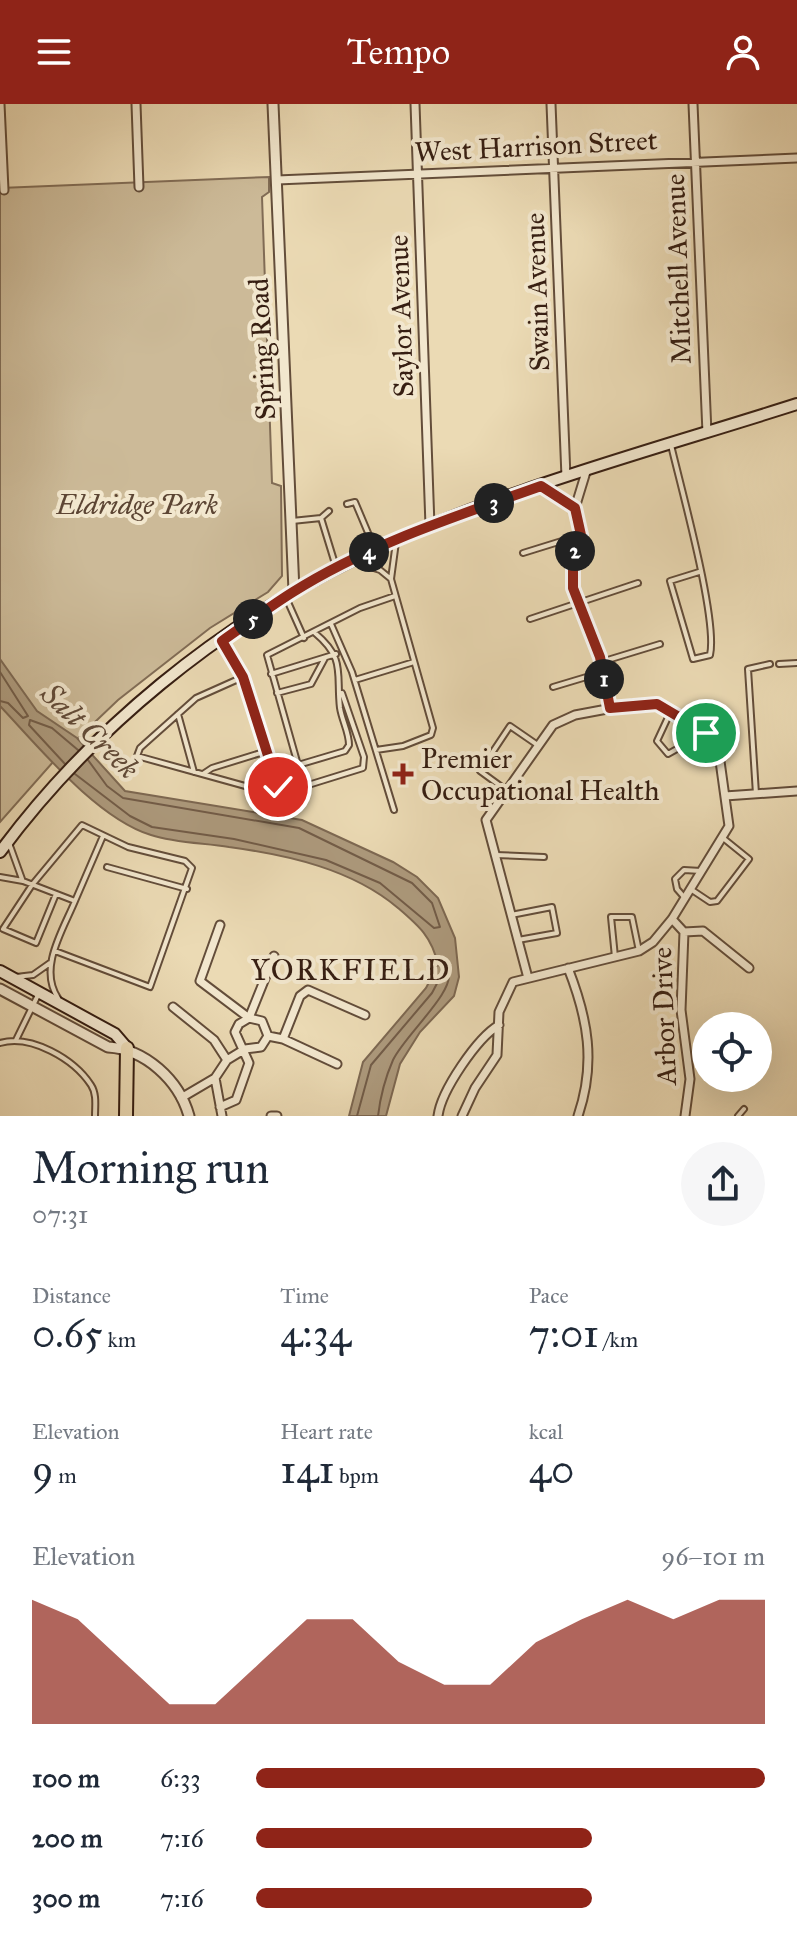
<!DOCTYPE html>
<html lang="en">
<head>
<meta charset="utf-8">
<style>
  :root { --surface:#fff; --page:#f6f6f7; --text:#1f2937; --muted:#747a83; --accent:#8f2418 }
  body { margin:0; font-family:"IM FELL Great Primer",serif; background:var(--page); color:var(--text); height:100vh; display:flex; flex-direction:column; font-size:30px; white-space:nowrap }
  * { box-sizing:border-box; margin:0 }
  p { font-size:26px; color:var(--muted) }
  .icon { flex:none; width:44px; height:44px; fill:none; stroke:currentColor; stroke-width:2; stroke-linecap:round; stroke-linejoin:round }
  .map { position:relative; height:1012px; overflow:hidden }
  .details { display:flex; flex-direction:column; background:var(--surface); flex:1 }
  .details>* { flex:none }
  .tools { position:absolute; left:692px; top:908px; display:grid; gap:16px }
  .tools a { display:grid; place-items:center; width:80px; height:80px; border-radius:50%; background:var(--surface); box-shadow:0 8px 32px #0002; font-size:40px }
  .pin { position:absolute; display:grid; place-items:center; width:68px; height:68px; color:#fff; margin:-34px; border:4px solid #fff; border-radius:50%; box-shadow:0 2px 8px #0007 }
  .km { position:absolute; width:40px; height:40px; margin:-20px; border-radius:50%; background:#222; color:#fff; font-size:22px; line-height:40px; text-align:center }
  .round { display:grid; place-items:center; flex:none; width:84px; height:84px; border-radius:42px; background:var(--page) }
  .overview { display:flex; align-items:center; justify-content:space-between; height:136px; padding:0 32px }
  h1 { font-size:44px; font-weight:600; line-height:60px }
  .stats { display:grid; grid-template-columns:repeat(3,1fr); gap:12px; height:136px; padding:8px 32px }
  .stats div { display:grid; align-content:center }
  .stats b { font-size:40px; font-weight:600 }
  .stats small { font-size:22px; font-weight:400 }
  .stats p { font-size:22px }
  .chart { height:224px; padding:16px 32px }
  .chart p { display:flex; justify-content:space-between }
  .chart svg { width:100%; height:144px; margin-top:8px; fill:var(--accent); opacity:.7 }
  ul { padding:0 32px; list-style:none; font-size:26px }
  li { display:grid; grid-template-columns:128px 96px 1fr; align-items:center; height:60px }
  li i { height:20px; border-radius:10px; background:var(--accent) }
  header { display:flex; justify-content:space-between; align-items:center; height:104px; padding:0 32px; background:var(--accent); color:#fff; font-size:36px; font-weight:600 }
  .map>svg:first-child { display:block }
  .green { fill:#ccba98; stroke:#816c55; stroke-width:2 }
  .water { fill:#ad9a7d; stroke:#7d6852; stroke-width:2 }
  .lines { fill:none; stroke-linecap:round; stroke-linejoin:round }
  .shore { stroke:#725c48; stroke-width:2 }
  .service-casing { stroke:#634d3a; stroke-width:8 }
  .minor-casing { stroke:#634d3a; stroke-width:11 }
  .tertiary-casing { stroke:#634d3a; stroke-width:13 }
  .secondary-casing { stroke:#361e12; stroke-width:14 }
  .trunk-casing { stroke:#361e12; stroke-width:16 }
  .service { stroke:#f2e7ce; stroke-width:4 }
  .minor { stroke:#f2e7ce; stroke-width:7 }
  .tertiary { stroke:#f2e7ce; stroke-width:9 }
  .secondary { stroke:#f2e7ce; stroke-width:10 }
  .trunk { stroke:#ebdab4; stroke-width:12 }
  .route-casing { stroke:#fff; stroke-width:16 }
  .route { stroke:#8f2418; stroke-width:10 }
  .poi-dot { fill:#8f2418; stroke:#f2e7ce; stroke-width:3 }
  .labels { text-anchor:middle; dominant-baseline:central; stroke-width:8; stroke-linejoin:round; paint-order:stroke }
  .street-label { font-size:28px; fill:#361e12; stroke:#f2e7ce }
  .park-label { font-size:28px; font-style:italic; fill:#5c4534; stroke:#f2e7ce }
  .poi-label { font-size:28px; fill:#361e12; stroke:#f2e7ce; text-anchor:start }
  .water-label { font-size:30px; font-style:italic; fill:#604937; stroke:#f2e7ce }
  .neighbourhood-label { font-size:30px; letter-spacing:2px; fill:#361e12; stroke:#f2e7ce }
</style>
</head>
<body>
<header><svg class="icon" aria-label="menu" viewBox="0 0 24 24"><path d="M4 6h16M4 12h16M4 18h16"/></svg>Tempo<svg class="icon" aria-label="person" viewBox="0 0 24 24"><circle cx="12" cy="8" r="4"/><path d="M4 21q1-7 8-7t8 7"/></svg></header>
<div class="map">
<svg width="797" height="1012" viewBox="0 0 797 1012">
  <rect width="100%" height="100%" fill="#ebdab4"/>
  <filter id="stains"><feTurbulence type="fractalNoise" baseFrequency=".0025" numOctaves="4"/><feColorMatrix values="0 0 0 0 .2 0 0 0 0 .09 0 0 0 0 .02 0 0 0 .5 -.17"/></filter>
  <radialGradient id="worn" r=".72"><stop offset=".6" stop-color="#630" stop-opacity="0"/><stop offset="1" stop-color="#630" stop-opacity=".3"/></radialGradient>
  <!-- green -->
  <path class="green" d="M269 73V88L262 93 272 379 281 382 282 472 268 488 210 524 118 596 53 658 0 718V84Z"/>
  <!-- water -->
  <path class="water" d="M0 555 37 607 77 634 125 687 302 716 393 758 417 773 438 794 455 834 459 873 454 892 420 928 400 960 386 1012H349L363 958 426 884 438 861C432 833 419 822 398 804 352 765 288 751 229 743 204 739 175 739 151 731 96 714 38 642 0 602Z"/>
  <g class="lines">
    <!-- shore -->
    <path class="shore" d="M0 568 28 612 23 614 8 599 0 597
      M65 660 29 621 30 616 52 624 78 646
      M75 670 130 712 152 723 234 735 326 756 380 779 434 824 440 823 432 799 412 779 299 724 123 694 107 682 88 656
      M357 1012 371 961 432 889 443 868 448 867C457 886 404 932 393 956 386 972 380 995 378 1012"/>
    <!-- service casing -->
    <g class="service-casing">
      <path id="service" d="M671 341C681 384 718 516 710 551L693 555 670 477 699 468
        M347 400 355 398 374 443
        M321 414 329 407
        M292 417 321 414 336 463
        M523 449 581 431
        M354 458 380 466 391 475
        M287 496 304 534
        M530 515 638 479
        M331 520 352 568 394 706
        M315 529C346 555 336 569 340 604 342 617 349 628 349 641L345 647 298 661 267 551 360 504 395 492
        M222 537 243 573 277 688 274 690 137 652 140 644 196 594 243 573
        M601 558 660 540
        M779 560 797 559
        M271 570 336 550
        M355 576 414 558
        M553 583 603 568
        M277 589 311 580 325 554
        M670 609 657 637 668 650 684 641 696 625
        M178 610 194 668
        M376 646 403 642 431 631 433 624 391 475 396 438
        M298 661 305 682 363 664 364 653 342 589
        M203 670 212 664 267 647
        M506 686 480 667 510 622 539 642
        M756 690 748 565 770 560
        M9 739 22 775
        M495 751 544 753
        M107 763 187 785
        M0 773 23 777 75 797C63 826 38 864 58 894
        M692 786 710 798 717 797 749 755 723 734
        M684 793 677 785 675 775 684 766 701 767
        M75 797 103 732
        M511 811 552 803 557 829 518 836
        M55 847 150 883 192 764 185 757 128 743 82 721 32 781 3 825 36 839 56 790
        M615 853 611 813H632L639 847
        M16 873 33 871 50 859
        M16 936 38 891
        M0 939C31 930 74 955 91 981 97 990 95 1002 95 1012
        M738 1012 744 1005"/>
    </g>
    <!-- minor casing -->
    <g class="minor-casing">
      <path id="minor" d="M0 0 4 86
        M136 0 139 83
        M415 0 430 422
        M551 0 566 373
        M693 0 707 329
        M277 76 797 54
        M586 368 575 404 581 431 571 469 578 501 600 553 610 604
        M541 382 575 404
        M725 692 797 687
        M672 815 684 828 681 906 690 975 685 1012
        M684 828 703 827 749 864
        M568 864C588 915 596 959 578 1012
        M173 903 214 936 227 956
        M268 932 283 935 337 960
        M283 935 300 892 308 886 365 911
        M215 974 222 1012
        M181 994 215 974 227 956 245 945 261 943 268 932 262 917 249 914 200 877 220 821
        M220 1003 236 996 249 959 235 928 239 920 249 914 274 852
        M271 1012H277
        M438 1012C441 987 477 934 499 921
        M462 1012 475 984 497 951 499 908 513 878 639 847 653 838 672 815 729 722 719 650 706 629 657 600H634L575 611 553 621 486 716 528 874"/>
    </g>
    <!-- tertiary casing -->
    <g class="tertiary-casing">
      <path id="tertiary" d="M273 0 294 487
        M0 885 108 943C145 945 179 976 189 1012"/>
    </g>
    <!-- secondary casing -->
    <g class="secondary-casing">
      <path id="secondary" d="M0 748C91 625 219 521 357 454 496 387 650 347 797 300
        M0 867 115 930 127 944"/>
    </g>
    <!-- trunk casing -->
    <g class="trunk-casing">
      <path id="trunk" d="M126 1012 127 944"/>
    </g>
    <!-- service -->
    <use href="#service" class="service"/>
    <!-- minor -->
    <use href="#minor" class="minor"/>
    <!-- tertiary -->
    <use href="#tertiary" class="tertiary"/>
    <!-- secondary -->
    <use href="#secondary" class="secondary"/>
    <!-- trunk -->
    <use href="#trunk" class="trunk"/>
  </g>
  <g class="lines">
    <!-- route casing -->
    <g class="route-casing">
      <path id="route" d="M278 683 243 573 222 537C245 521 269 503 293 488 369 440 457 412 541 382L575 404 581 431 573 454V484L600 553 610 604 657 600 706 629"/>
    </g>
    <!-- route -->
    <use href="#route" class="route"/>
  </g>
  <!-- markers -->
  <path class="poi-dot" d="M399 658h8v8h8v8h-8v8h-8v-8h-8v-8h8z"/>
  <g class="labels">
    <!-- street labels -->
    <g class="street-label">
      <text transform="translate(536 42) rotate(-3)">West Harrison Street</text>
      <text transform="translate(678 165) rotate(-92)">Mitchell Avenue</text>
      <text transform="translate(537 188) rotate(-92)">Swain Avenue</text>
      <text transform="translate(401 212) rotate(-92)">Saylor Avenue</text>
      <text transform="translate(262 245) rotate(-93)">Spring Road</text>
      <text transform="translate(664 912) rotate(-92)">Arbor Drive</text>
    </g>
    <!-- park labels -->
    <g class="park-label">
      <text x="137" y="400">Eldridge Park</text>
    </g>
    <!-- poi labels -->
    <g class="poi-label">
      <text x="421" y="654">Premier<tspan x="421" dy="32">Occupational Health</tspan></text>
    </g>
    <!-- water labels -->
    <g class="water-label">
      <text transform="translate(90 627) rotate(44)">Salt Creek</text>
    </g>
    <!-- neighbourhood labels -->
    <g class="neighbourhood-label">
      <text x="351" y="866">YORKFIELD</text>
    </g>
  </g>
  <rect width="100%" height="100%" filter="url(#stains)"/>
  <rect width="100%" height="100%" fill="url(#worn)"/>
</svg>
<div class="tools">
<a><svg class="icon" aria-label="locate" viewBox="0 0 24 24"><circle cx="12" cy="12" r="6"/><path d="M12 2v4M12 18v4M2 12h4M18 12h4"/></svg></a>
</div>
<div class="pin" style="left:706px;top:629px;background:#1e9e55"><svg class="icon" aria-label="arrive" viewBox="0 0 24 24"><path d="M6 21V4h12l-3 4 3 4H6"/></svg></div>
<div class="pin" style="left:278px;top:683px;background:#d93025"><svg class="icon" aria-label="check" viewBox="0 0 24 24"><path d="M5 12l5 5 9-10"/></svg></div>
<b class="km" style="left:604px;top:575px">1</b>
<b class="km" style="left:575px;top:447px">2</b>
<b class="km" style="left:494px;top:399px">3</b>
<b class="km" style="left:369px;top:448px">4</b>
<b class="km" style="left:253px;top:515px">5</b>
</div>
<section class="details">
<div class="overview"><div><h1>Morning run</h1><p>07:31</p></div><a class="round"><svg class="icon" aria-label="share" viewBox="0 0 24 24"><path d="M12 15V3M7 8l5-5 5 5M5 13v7h14v-7"/></svg></a></div>
<div class="stats">
<div><p>Distance</p><b>0.65<small> km</small></b></div>
<div><p>Time</p><b>4:34</b></div>
<div><p>Pace</p><b>7:01<small> /km</small></b></div>
</div>
<div class="stats">
<div><p>Elevation</p><b>9<small> m</small></b></div>
<div><p>Heart rate</p><b>141<small> bpm</small></b></div>
<div><p>kcal</p><b>40</b></div>
</div>
<div class="chart"><p><span>Elevation</span>96–101 m</p>
<svg viewBox="0 0 160 44" preserveAspectRatio="none"><path d="M0 44V6L10 12L20 25L30 38L40 38L50 25L60 12L70 12L80 25L90 32L100 32L110 19L120 12L130 6L140 12L150 6L160 6V44z"/></svg>
</div>
<ul>
<li><b>100 m</b>6:33<i style="width:100%"></i></li>
<li><b>200 m</b>7:16<i style="width:66%"></i></li>
<li><b>300 m</b>7:16<i style="width:66%"></i></li>
</ul>
</section>
</body>
</html>
